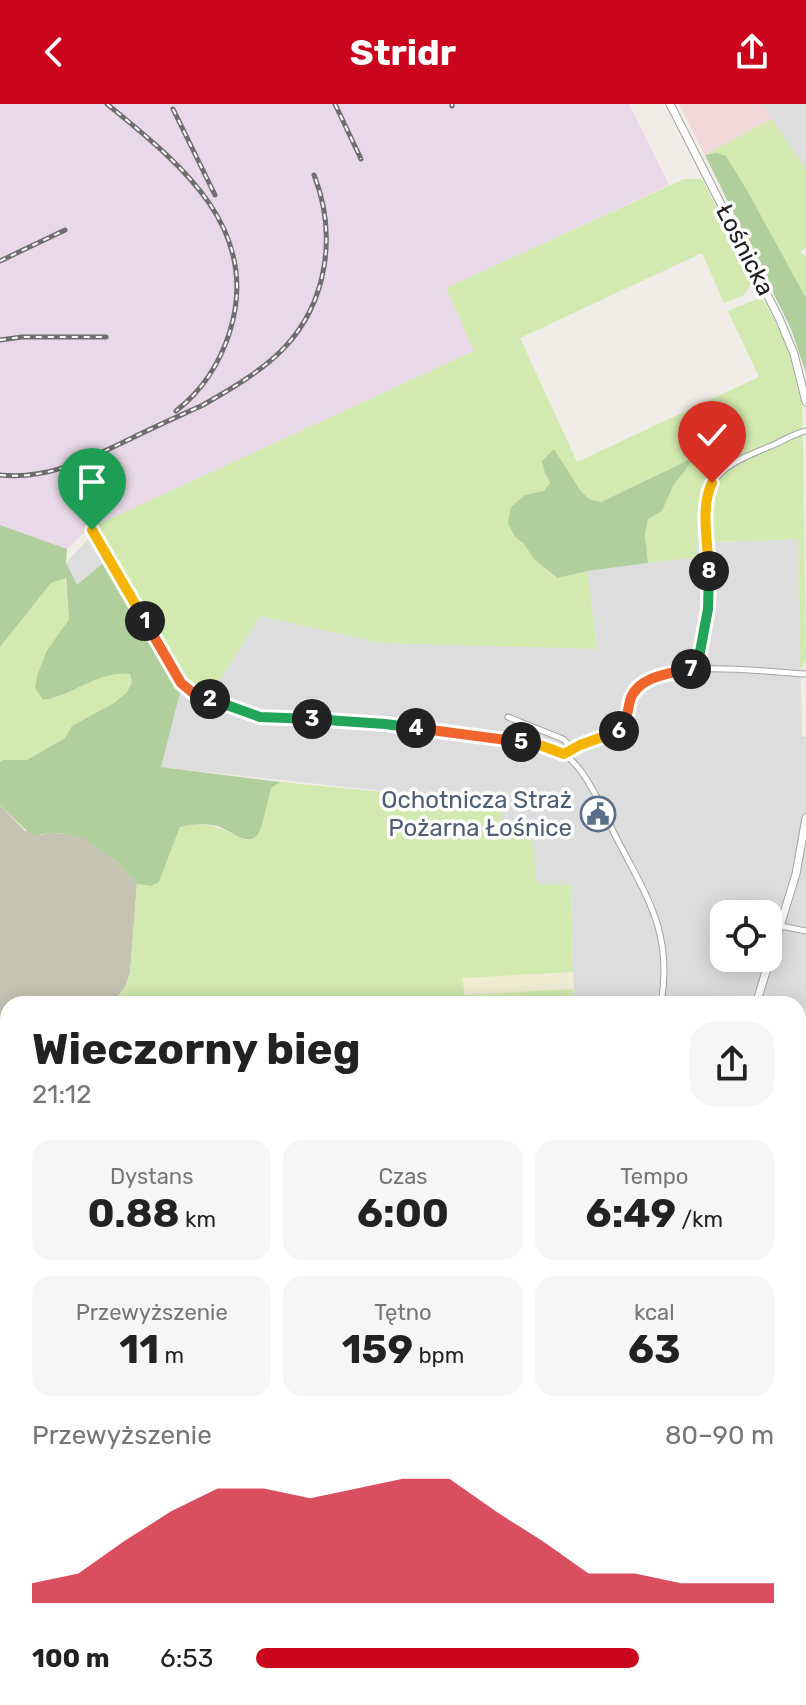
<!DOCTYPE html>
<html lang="pl">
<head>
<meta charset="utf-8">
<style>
  :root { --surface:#fff; --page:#f6f6f6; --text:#222; --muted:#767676; --accent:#cb051d }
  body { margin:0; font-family:Rubik,sans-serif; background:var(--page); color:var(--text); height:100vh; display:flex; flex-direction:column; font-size:30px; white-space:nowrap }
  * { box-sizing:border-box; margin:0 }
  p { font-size:26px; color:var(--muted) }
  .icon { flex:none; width:44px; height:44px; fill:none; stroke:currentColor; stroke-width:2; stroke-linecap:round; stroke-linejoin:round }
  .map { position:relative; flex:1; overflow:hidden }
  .panel { position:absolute; left:0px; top:892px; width:806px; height:710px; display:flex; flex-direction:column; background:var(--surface); border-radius:24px 24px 0 0; box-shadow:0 4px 20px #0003 }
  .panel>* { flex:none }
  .buttons { position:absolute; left:710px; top:796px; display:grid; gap:16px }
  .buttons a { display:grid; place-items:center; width:72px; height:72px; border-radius:16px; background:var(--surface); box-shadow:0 4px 20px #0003; font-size:40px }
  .pin { position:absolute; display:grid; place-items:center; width:68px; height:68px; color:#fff; margin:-82px -34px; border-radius:50% 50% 50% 0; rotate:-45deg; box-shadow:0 0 8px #0007 }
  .pin .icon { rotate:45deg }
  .km { position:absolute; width:40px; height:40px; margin:-20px; border-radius:50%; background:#222; color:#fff; font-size:22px; line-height:40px; text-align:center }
  .round { display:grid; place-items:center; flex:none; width:84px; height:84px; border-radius:24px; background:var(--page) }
  .headline { display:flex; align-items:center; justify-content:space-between; height:136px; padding:0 32px }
  h1 { font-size:44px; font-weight:700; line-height:60px }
  .figures { display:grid; grid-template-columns:repeat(3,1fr); gap:12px; height:136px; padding:8px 32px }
  .figures div { display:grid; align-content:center; border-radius:20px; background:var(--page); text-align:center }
  .figures b { font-size:40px; font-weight:700 }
  .figures small { font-size:22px; font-weight:400 }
  .figures p { font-size:22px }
  .chart { height:224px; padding:16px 32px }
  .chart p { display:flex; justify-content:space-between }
  .chart svg { width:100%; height:144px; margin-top:8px; fill:var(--accent); opacity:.7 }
  ul { padding:0 32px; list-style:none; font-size:26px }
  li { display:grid; grid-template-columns:128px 96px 1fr; align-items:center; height:60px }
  li i { height:20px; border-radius:10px; background:var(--accent) }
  header { display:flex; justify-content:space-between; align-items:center; height:104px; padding:0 32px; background:var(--accent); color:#fff; font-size:36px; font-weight:700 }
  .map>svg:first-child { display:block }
  .residential { fill:#dedddd; fill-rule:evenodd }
  .commercial { fill:#f0d7d9 }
  .industrial { fill:#e9d9e8 }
  .construction { fill:#c5c3b2 }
  .farmland { fill:#eeedd3 }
  .grass { fill:#d2e9af }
  .forest { fill:#b1cf9d }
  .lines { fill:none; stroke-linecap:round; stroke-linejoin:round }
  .minor-casing { stroke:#a4a4a4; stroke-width:7 }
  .tertiary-casing { stroke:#a4a4a4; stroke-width:9 }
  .minor { stroke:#fff; stroke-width:5 }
  .tertiary { stroke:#fff; stroke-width:7 }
  .rail-casing { stroke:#6e6e6e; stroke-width:5 }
  .rail { stroke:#fff; stroke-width:2; stroke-dasharray:6; stroke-linecap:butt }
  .split-1-casing { stroke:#fff; stroke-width:16 }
  .split-2-casing { stroke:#fff; stroke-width:16 }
  .split-3-casing { stroke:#fff; stroke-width:16 }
  .split-4-casing { stroke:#fff; stroke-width:16 }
  .split-5-casing { stroke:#fff; stroke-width:16 }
  .split-6-casing { stroke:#fff; stroke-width:16 }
  .split-7-casing { stroke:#fff; stroke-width:16 }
  .split-8-casing { stroke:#fff; stroke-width:16 }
  .split-9-casing { stroke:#fff; stroke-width:16 }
  .split-1 { stroke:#f5b400; stroke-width:10 }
  .split-2 { stroke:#f0652b; stroke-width:10 }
  .split-3 { stroke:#22a559; stroke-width:10 }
  .split-4 { stroke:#22a559; stroke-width:10 }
  .split-5 { stroke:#f0652b; stroke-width:10 }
  .split-6 { stroke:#f5b400; stroke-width:10 }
  .split-7 { stroke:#f0652b; stroke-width:10 }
  .split-8 { stroke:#22a559; stroke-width:10 }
  .split-9 { stroke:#f5b400; stroke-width:10 }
  .labels { text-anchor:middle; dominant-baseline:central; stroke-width:7; stroke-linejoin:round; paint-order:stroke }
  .street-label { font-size:24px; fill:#202020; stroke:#fff }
  .service-label { font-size:24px; fill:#4e5e75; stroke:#fff; text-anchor:end }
</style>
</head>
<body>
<header><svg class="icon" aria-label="back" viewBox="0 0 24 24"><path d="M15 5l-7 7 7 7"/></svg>Stridr<svg class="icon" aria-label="share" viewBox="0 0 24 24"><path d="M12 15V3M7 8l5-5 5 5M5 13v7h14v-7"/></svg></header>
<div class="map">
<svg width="806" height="1601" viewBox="0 0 806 1601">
  <rect width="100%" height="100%" fill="#f0ece7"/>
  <!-- residential -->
  <path class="residential" d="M762 0H806V66L801 60Z
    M90 433 103 459 77 482 66 459Z
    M798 435 802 633H806V1089L798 1088V900H574L571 781H537L531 727 499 725 503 700 161 663 181 585 210 592 260 512 382 539 597 544 587 467 696 453V439ZM724 810H768V854H724Z"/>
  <!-- commercial -->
  <path class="commercial" d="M679 0H762L772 15 705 51Z"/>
  <!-- industrial -->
  <path class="industrial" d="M0 0H629L669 81 447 184 474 247 87 426 67 445 0 421Z"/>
  <!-- construction -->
  <path class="construction" d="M0 701 25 727 41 731 50 729 67 730 86 735 113 755 137 780 130 869 125 883 112 900H8V1146L0 1148Z"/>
  <!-- farmland -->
  <path class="farmland" d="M573 868V885L465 891 461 874Z
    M0 1163 8 1165V1264L0 1262Z
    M0 1299 8 1301V1454L0 1452Z
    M202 1594H250L274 1601H208L201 1599Z
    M308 1594H422L446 1601H306Z
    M586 1594H674V1597L673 1601H611Z"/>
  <!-- grass -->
  <path class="grass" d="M772 15 806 66V143L800 148 806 153V194L748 88 716 49 705 51Z
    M684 75H702L749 168 752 178 744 191 724 199 702 149 520 234 577 358 759 273 728 207 759 194 764 197C785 235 806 280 802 324L735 355C699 378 705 400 704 439H696L697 453 648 459 645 431 648 415 662 407 673 382 693 354 601 398 588 395 570 373 545 369 550 379 544 388 525 391 515 433 524 440 534 455 556 474 587 467 597 545 382 539 260 512 210 592 194 585 186 577 100 429 92 425 86 426 474 247 446 184Z
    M803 330 806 557 800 565 798 435 710 438C709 423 705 404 711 389 721 359 775 339 803 330Z
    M65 473 69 515 46 548 38 569 36 584 44 596C77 590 94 567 130 570L132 578 127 588 114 599 73 622 65 634 27 656H4L0 658V543L51 479Z
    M281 678 504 700 499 725 531 726 537 780 571 781 573 868 462 874 465 891 573 885 574 900H112L125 884 130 869 137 780 150 782 159 778 180 723C204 716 223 725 246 736L265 703 272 683Z
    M0 1262 8 1264V1301L0 1299Z
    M0 1452 8 1454V1514L0 1512Z
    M0 1545 8 1547V1594H202L201 1599 208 1601H0Z
    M250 1594H308L306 1601H274Z
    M422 1594H586L611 1601H446Z"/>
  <!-- forest -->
  <path class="forest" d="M716 49 726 52 748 88 806 194V269L791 225 705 51Z
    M554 345 580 386 589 395 601 398 695 353 673 382 662 407 648 415 645 431 648 459 587 467 557 474 534 455 524 440 515 433 508 419 511 403 525 391 544 387 550 379 545 369 542 357Z
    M0 421 67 445 66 459 77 481 103 459 149 531 181 585 161 663 281 678 272 683C267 696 265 713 260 726 251 747 231 726 217 722 205 719 191 720 180 723L159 778 151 782 137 780 113 755 85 735 67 730 50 729 32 732 0 701V658L3 656H27L65 634 72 622 114 599 127 588 132 578 130 570C95 567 76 591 43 596L35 584 38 569 46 548 69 515 66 474 51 479 0 543Z
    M0 1512 8 1514V1547L0 1545Z"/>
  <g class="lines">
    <!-- minor casing -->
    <g class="minor-casing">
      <path id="minor" d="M92 426 181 579 193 589 260 613 385 620 517 637C531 639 551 641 564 650 587 666 601 703 613 727 644 789 674 826 661 900
        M697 564 709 489 705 402C710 364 740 355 771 342 783 337 793 330 806 327
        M508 613 563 635 573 645
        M564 650C569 647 575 643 580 641 592 636 611 634 621 625 634 614 624 592 640 581 681 554 759 568 806 570
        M781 822 806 827
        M798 996H806"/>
    </g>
    <!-- tertiary casing -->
    <g class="tertiary-casing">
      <path id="tertiary" d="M670 0 779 214 794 250 806 298
        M756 900 796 770 806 714
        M684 1594V1601"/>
    </g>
    <!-- minor -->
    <use href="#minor" class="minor"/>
    <!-- tertiary -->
    <use href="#tertiary" class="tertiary"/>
    <!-- rail casing -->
    <g class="rail-casing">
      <path id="rail" d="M107 0C178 58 262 123 230 227 220 259 203 286 176 307
        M335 0 361 55
        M452 0V2
        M173 5 215 91
        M0 157 65 126
        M0 236 22 233H106
        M0 371C48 376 88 355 130 335 154 323 179 312 203 301 231 285 262 267 284 244 328 198 337 129 314 71"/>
    </g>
    <!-- rail -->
    <use href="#rail" class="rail"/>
  </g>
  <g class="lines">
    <!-- split-1 casing -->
    <g class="split-1-casing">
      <path id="split-1" d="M92 426 145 517"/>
    </g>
    <!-- split-2 casing -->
    <g class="split-2-casing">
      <path id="split-2" d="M145 517 181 579 193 589 210 595"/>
    </g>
    <!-- split-3 casing -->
    <g class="split-3-casing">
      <path id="split-3" d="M210 595 260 613 312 615"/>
    </g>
    <!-- split-4 casing -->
    <g class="split-4-casing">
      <path id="split-4" d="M312 615 385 620 416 624"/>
    </g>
    <!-- split-5 casing -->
    <g class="split-5-casing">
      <path id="split-5" d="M416 624 521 638"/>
    </g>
    <!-- split-6 casing -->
    <g class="split-6-casing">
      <path id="split-6" d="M521 638 537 640 564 650 580 641 619 627"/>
    </g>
    <!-- split-7 casing -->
    <g class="split-7-casing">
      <path id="split-7" d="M619 627C628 617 627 608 630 597 636 573 670 569 691 565"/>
    </g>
    <!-- split-8 casing -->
    <g class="split-8-casing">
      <path id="split-8" d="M691 565 697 564 708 505 709 467"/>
    </g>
    <!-- split-9 casing -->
    <g class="split-9-casing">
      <path id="split-9" d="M709 467C708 440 700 403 712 379"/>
    </g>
    <!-- split-1 -->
    <use href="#split-1" class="split-1"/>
    <!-- split-2 -->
    <use href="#split-2" class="split-2"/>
    <!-- split-3 -->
    <use href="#split-3" class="split-3"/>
    <!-- split-4 -->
    <use href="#split-4" class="split-4"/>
    <!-- split-5 -->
    <use href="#split-5" class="split-5"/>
    <!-- split-6 -->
    <use href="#split-6" class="split-6"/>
    <!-- split-7 -->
    <use href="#split-7" class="split-7"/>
    <!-- split-8 -->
    <use href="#split-8" class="split-8"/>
    <!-- split-9 -->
    <use href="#split-9" class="split-9"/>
  </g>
  <!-- icons -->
  <defs>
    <g id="civic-ring" transform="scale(1.8)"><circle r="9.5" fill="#fff" stroke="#5c6f8a" stroke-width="1.5"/><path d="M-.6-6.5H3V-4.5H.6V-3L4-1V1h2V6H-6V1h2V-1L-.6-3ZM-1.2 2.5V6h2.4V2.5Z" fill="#5c6f8a"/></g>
  </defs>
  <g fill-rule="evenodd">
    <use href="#civic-ring" x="598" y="710"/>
  </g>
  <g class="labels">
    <!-- street labels -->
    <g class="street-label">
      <text transform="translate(745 146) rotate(63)">Łośnicka</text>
    </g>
    <!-- service labels -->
    <g class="service-label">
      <text x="572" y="696">Ochotnicza Straż<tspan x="572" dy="28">Pożarna Łośnice</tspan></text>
    </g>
  </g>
</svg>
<div class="buttons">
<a><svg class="icon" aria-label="locate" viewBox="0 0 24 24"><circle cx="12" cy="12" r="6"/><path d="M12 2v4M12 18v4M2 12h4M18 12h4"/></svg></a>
</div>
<div class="pin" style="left:92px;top:426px;background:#1e9e55"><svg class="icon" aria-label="arrive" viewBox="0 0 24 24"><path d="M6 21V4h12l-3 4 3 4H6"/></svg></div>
<div class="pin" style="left:712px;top:379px;background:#d93025"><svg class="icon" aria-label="check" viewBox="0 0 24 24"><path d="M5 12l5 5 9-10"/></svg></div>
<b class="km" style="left:145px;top:517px">1</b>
<b class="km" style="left:210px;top:595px">2</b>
<b class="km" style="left:312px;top:615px">3</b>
<b class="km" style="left:416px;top:624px">4</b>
<b class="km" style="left:521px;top:638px">5</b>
<b class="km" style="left:619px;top:627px">6</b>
<b class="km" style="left:691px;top:565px">7</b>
<b class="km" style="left:709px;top:467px">8</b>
<section class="panel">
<div class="headline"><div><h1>Wieczorny bieg</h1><p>21:12</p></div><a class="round"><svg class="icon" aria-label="share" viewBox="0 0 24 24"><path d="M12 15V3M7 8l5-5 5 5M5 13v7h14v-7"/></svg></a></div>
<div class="figures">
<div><p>Dystans</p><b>0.88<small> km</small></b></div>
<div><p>Czas</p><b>6:00</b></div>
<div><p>Tempo</p><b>6:49<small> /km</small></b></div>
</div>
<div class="figures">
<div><p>Przewyższenie</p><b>11<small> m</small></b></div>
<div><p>Tętno</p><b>159<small> bpm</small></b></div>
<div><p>kcal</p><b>63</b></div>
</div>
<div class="chart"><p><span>Przewyższenie</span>80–90 m</p>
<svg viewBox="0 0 160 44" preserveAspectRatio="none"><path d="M0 44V38L10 35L20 25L30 16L40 9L50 9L60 12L70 9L80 6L90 6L100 16L110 25L120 35L130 35L140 38L150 38L160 38V44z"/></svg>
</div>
<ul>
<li><b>100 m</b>6:53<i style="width:74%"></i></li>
</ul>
</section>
</div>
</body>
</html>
